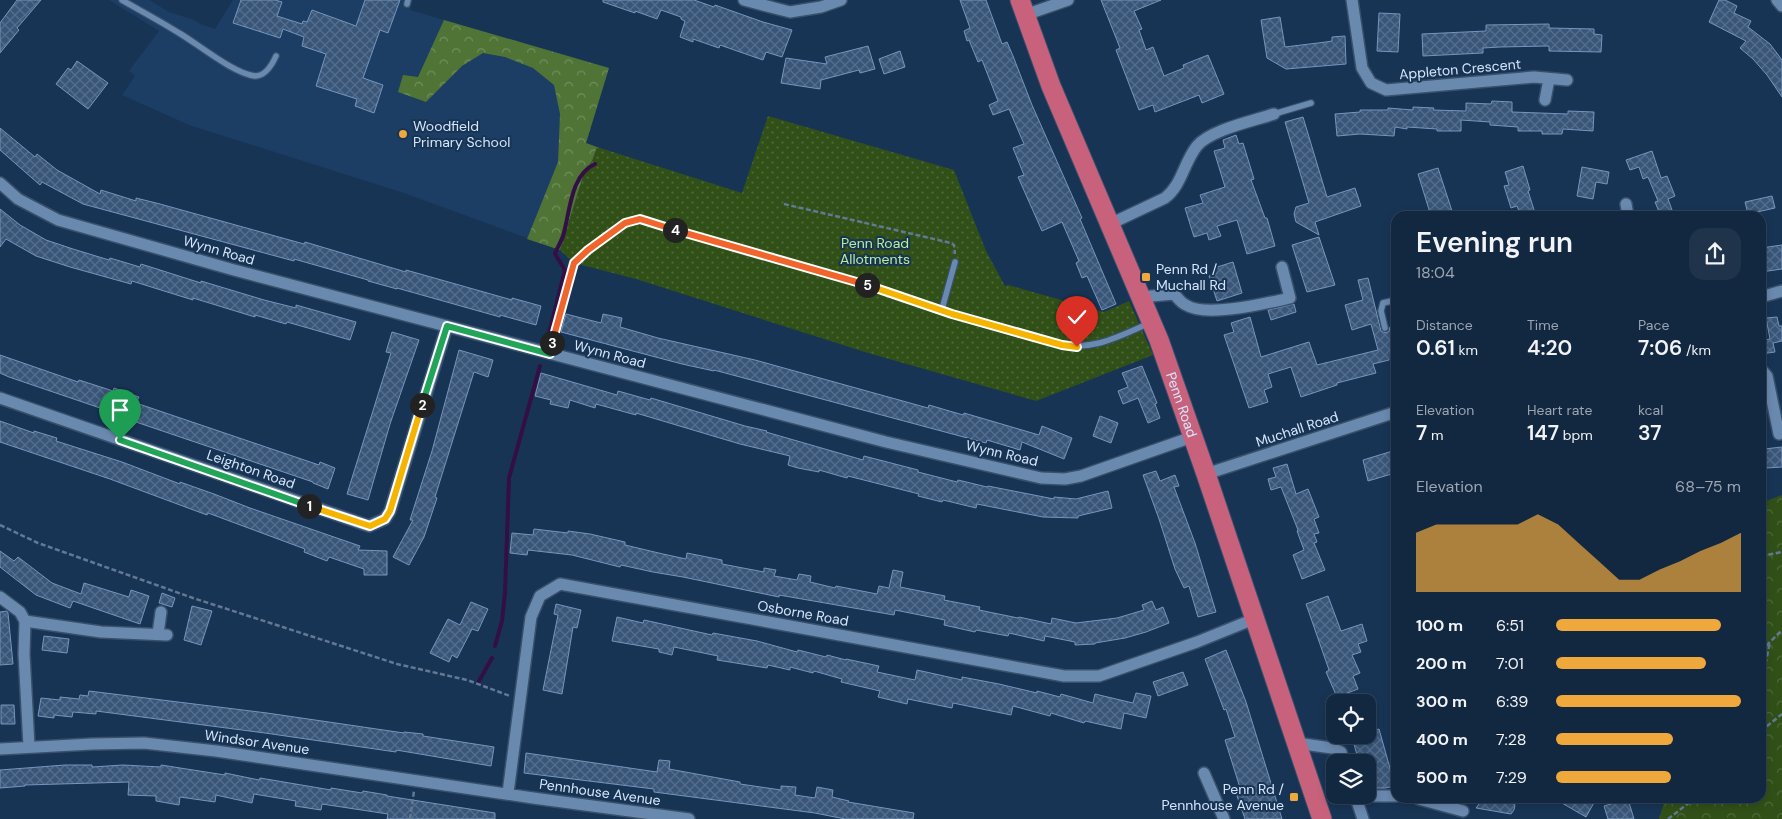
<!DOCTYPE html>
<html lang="en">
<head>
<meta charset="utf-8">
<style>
  :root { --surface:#122740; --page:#1f334b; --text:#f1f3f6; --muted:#9ca5b1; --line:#314459; --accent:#eea83c }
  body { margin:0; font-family:"DM Sans",sans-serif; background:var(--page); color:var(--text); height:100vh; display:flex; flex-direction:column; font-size:19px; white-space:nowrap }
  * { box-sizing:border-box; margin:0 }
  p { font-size:16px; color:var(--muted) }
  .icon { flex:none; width:28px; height:28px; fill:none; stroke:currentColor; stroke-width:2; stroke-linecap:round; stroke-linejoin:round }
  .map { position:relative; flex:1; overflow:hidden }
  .drawer { position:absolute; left:1391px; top:211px; width:375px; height:592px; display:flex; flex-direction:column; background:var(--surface); border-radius:15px; box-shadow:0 2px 8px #0003,0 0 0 1px var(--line) }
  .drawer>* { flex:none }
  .fabs { position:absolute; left:1326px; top:694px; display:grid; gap:10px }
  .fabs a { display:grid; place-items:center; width:50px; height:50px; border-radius:10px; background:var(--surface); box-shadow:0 2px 8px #0003,0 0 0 1px var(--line); font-size:25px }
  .pin { position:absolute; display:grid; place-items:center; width:42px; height:42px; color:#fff; margin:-51px -21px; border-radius:50% 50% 50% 0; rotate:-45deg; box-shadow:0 0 5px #0007 }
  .pin .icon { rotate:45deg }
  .km { position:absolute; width:25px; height:25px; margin:-12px; border-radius:50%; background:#222; color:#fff; font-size:14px; line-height:25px; text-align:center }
  .round { display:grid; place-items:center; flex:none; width:52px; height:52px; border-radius:15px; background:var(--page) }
  .summary { display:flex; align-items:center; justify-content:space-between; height:85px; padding:0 25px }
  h1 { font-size:28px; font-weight:600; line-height:38px }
  .metrics { display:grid; grid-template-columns:repeat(3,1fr); gap:8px; height:85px; padding:5px 25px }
  .metrics div { display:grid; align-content:center }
  .metrics b { font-size:21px; font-weight:600 }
  .metrics small { font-size:14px; font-weight:400 }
  .metrics p { font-size:14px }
  .chart { height:140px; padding:10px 25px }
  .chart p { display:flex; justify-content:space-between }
  .chart svg { width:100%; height:90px; margin-top:5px; fill:var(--accent); opacity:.7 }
  ul { padding:0 25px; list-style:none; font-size:16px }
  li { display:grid; grid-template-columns:80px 60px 1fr; align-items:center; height:38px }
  li i { height:12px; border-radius:6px; background:var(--accent) }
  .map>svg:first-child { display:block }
  .built { fill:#1c3d64 }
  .grass { fill:url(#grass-dots) }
  .forest { fill:url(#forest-crowns) }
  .park { fill:url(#park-crowns) }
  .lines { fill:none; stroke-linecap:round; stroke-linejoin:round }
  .stream { stroke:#340f45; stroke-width:4 }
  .building { fill:url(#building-cross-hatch); stroke:#7695bc }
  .service-casing { stroke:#38506b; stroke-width:8 }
  .minor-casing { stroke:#38506b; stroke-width:14 }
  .trunk-casing { stroke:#38506b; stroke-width:21 }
  .path { stroke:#617995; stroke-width:2.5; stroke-dasharray:5 2.5; stroke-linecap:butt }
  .service { stroke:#6a89af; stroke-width:5.5 }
  .minor { stroke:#6a89af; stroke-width:11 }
  .trunk { stroke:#c8627c; stroke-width:19 }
  .split-1-casing { stroke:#fff; stroke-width:10 }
  .split-2-casing { stroke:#fff; stroke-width:10 }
  .split-3-casing { stroke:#fff; stroke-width:10 }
  .split-4-casing { stroke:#fff; stroke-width:10 }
  .split-5-casing { stroke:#fff; stroke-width:10 }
  .split-6-casing { stroke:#fff; stroke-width:10 }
  .split-1 { stroke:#22a559; stroke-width:6 }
  .split-2 { stroke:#f5b400; stroke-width:6 }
  .split-3 { stroke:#22a559; stroke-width:6 }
  .split-4 { stroke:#f0652b; stroke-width:6 }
  .split-5 { stroke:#f0652b; stroke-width:6 }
  .split-6 { stroke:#f5b400; stroke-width:6 }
  .poi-dot { fill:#eea83c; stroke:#183455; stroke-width:2 }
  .labels { text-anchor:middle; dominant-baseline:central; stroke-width:4; stroke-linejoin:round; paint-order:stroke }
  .street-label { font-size:14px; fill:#d5e6fb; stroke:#183455 }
  .poi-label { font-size:14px; fill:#d5e6fb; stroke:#183455; text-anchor:start }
  .park-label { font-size:14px; fill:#b9ee94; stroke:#183455 }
</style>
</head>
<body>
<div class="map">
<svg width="1782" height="819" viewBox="0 0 1782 819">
  <defs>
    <pattern id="grass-dots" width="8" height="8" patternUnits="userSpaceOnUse" patternTransform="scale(1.25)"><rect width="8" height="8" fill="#315018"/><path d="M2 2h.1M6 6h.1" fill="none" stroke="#4e693a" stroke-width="1.8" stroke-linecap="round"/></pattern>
    <pattern id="forest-crowns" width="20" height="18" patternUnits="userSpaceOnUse" patternTransform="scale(1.25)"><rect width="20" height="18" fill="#507436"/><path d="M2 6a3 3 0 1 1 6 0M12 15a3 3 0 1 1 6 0" fill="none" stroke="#708e5e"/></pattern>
    <pattern id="park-crowns" width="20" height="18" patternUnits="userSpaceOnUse" patternTransform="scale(1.25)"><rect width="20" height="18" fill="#315018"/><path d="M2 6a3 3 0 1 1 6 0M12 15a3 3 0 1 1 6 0" fill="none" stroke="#4e693a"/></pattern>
    <pattern id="building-cross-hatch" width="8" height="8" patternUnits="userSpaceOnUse" patternTransform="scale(1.25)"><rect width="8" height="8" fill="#395679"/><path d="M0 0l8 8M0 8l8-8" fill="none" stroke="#556e8d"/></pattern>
  </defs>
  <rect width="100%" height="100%" fill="#183455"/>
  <!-- built -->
  <path class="built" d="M109 0H149L169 12 194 20 200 24 215 29 233 0H413L410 10 609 68 586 143 597 147 592 161 584 173 560 250 404 193 189 125 122 95 135 76 129 71 159 31Z"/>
  <!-- grass -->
  <path class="grass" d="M768 116 954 170 986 251 1005 286 1008 285 1104 312 1129 301 1153 355 1036 401 868 353 636 279 574 263 560 250 584 173 592 161 597 147 742 193Z"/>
  <!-- forest -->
  <path class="forest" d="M444 20 609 68 586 143 597 147 592 161 584 173 560 250 527 239 558 162 560 114 554 85 533 68 505 57 483 53 462 66 426 102 398 92 403 75 418 77Z"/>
  <!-- park -->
  <path class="park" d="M1782 495V819H1659L1665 799H1761V503Z"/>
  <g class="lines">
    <!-- stream -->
    <path class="stream" d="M547 341 565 270 555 254C557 248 561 242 563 236 570 213 570 175 595 164
      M495 646 502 621 505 593 509 478 540 366
      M479 681 492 658"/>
  </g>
  <!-- building -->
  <path class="building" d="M17 0H41L17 28 19 30 0 53V23Z
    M241 0H275L282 2 277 16 302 24 303 21 307 22 312 10 356 26 365 0H400L388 33 380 30 363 78 383 85 374 113 355 106 357 99 316 86 326 54 302 46 304 37 283 29 280 38 233 23Z
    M603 0H694L714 7 715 5 763 22 792 30 782 57 766 52 763 60 720 45 719 48 693 39V42L680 37 685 21 681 19V17L661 10 657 19 635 11V13L603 2Z
    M960 0H986L1002 44 1007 42 1013 56 1032 105 1082 218 1080 219 1116 304 1102 310 1087 276 1082 278 1076 263 1079 261 1062 222 1042 231 1018 177 1024 175 1013 148 1024 144 1009 109 993 115 989 105 998 101 982 60 978 62 969 40 967 41 964 31 970 28Z
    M1101 0H1161L1134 11 1142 29 1139 30 1146 50 1153 47 1164 76 1184 68 1183 65 1208 55 1224 94 1202 103 1199 95 1155 112 1153 105 1139 110 1116 50 1120 48Z
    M1719 0H1725L1737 6 1734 13 1751 21 1748 27 1770 44 1782 60V97L1767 75 1753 59 1740 48 1746 41 1709 22Z
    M1379 13 1400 14 1398 52 1377 51Z
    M1280 17 1285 47 1326 42 1332 41V37L1345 36 1346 64 1286 69 1267 58 1261 20Z
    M1549 24V28L1594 29V34L1602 35 1601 52 1549 51V46L1500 47 1483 48V53L1423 56 1422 34 1486 31V25Z
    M868 46 875 69 860 73 859 70 821 80 820 89 781 83 786 58 827 64 825 57Z
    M900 51 905 67 884 74 879 59Z
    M77 61 108 83 88 109 56 84 68 68 71 70Z
    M1492 101 1512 102V112L1568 114V111L1594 112 1593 131 1563 129 1562 134H1542V131H1518V127L1490 125V122L1461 120V131H1437V129L1407 127V129L1395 127 1394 136 1360 134 1337 136 1335 114 1360 112V110H1388V108L1413 110V107L1434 108 1433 110 1466 111V103L1491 104Z
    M1303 117 1327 197 1355 188 1361 206 1315 222 1319 235 1296 222 1294 214 1296 207 1309 203 1285 122Z
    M0 128 35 157 37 154 57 170 100 194 101 190 136 201V198L160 204 304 244 305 242 406 272V270L512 300V298L541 306 536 325 500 315V317L397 288V289L368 281V280L294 259V261L83 204 42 182 40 185 0 150Z
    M1236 135 1239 144 1243 143 1254 179 1251 180 1265 218H1267L1275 246 1247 254 1237 220 1217 226 1221 236 1209 240 1207 233 1194 237 1185 208 1203 203 1200 195 1225 187 1214 151 1225 148 1223 140Z
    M1652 151 1661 178 1667 176 1675 196 1668 199 1672 210 1660 214 1655 202 1658 201 1648 177 1643 179 1639 167 1630 170 1626 160Z
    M1523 166 1530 190 1528 191 1536 216H1521L1517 206 1511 208 1504 186 1509 185 1505 172Z
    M1582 167 1609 172 1607 184 1596 182 1593 199 1577 196Z
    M1438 168 1452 211 1446 213 1447 216H1431L1418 174Z
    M1772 196 1775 208 1748 214 1745 202Z
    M0 209 20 225 46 240 73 249 109 260 110 258 140 267 141 264 201 283V281L264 300 296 308V305L356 322 350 340 287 322 286 324 255 315V317L193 298V300L132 281 131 284 70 267 36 256 6 239 0 247Z
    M1319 237 1335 285 1307 292 1292 245Z
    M1782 245V269L1761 272V248Z
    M1233 262 1242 293 1217 301 1209 276 1216 274 1214 268Z
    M1368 278 1381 331 1386 333 1389 331 1390 327 1391 329 1396 328V355L1391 354 1389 360 1373 364 1376 373 1337 383V385L1301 397 1291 367 1268 374 1272 387 1264 390 1268 402 1249 408 1224 335 1234 332 1231 323 1250 317 1261 357 1309 342 1317 365 1378 350 1371 324 1352 330 1345 305 1363 300 1358 280Z
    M1294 304 1296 312 1271 320 1268 310Z
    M566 314 601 323 603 314 622 318 620 327 658 338 755 360 928 408 929 405 963 415 964 413 1039 435 1042 426 1072 438 1064 459 1022 442 1020 450 987 440 986 443 714 370V371L682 364 561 332Z
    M1777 317 1779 326H1782V341L1773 343 1775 352 1761 354V341L1770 339 1766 318Z
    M392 332 419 340 390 424 368 500 347 494 391 353 386 352Z
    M459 350 493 360 488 377 474 372 435 497 437 498 424 537 409 565 393 557 413 520H410L432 451Z
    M0 355 78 382 79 380 113 391 114 388 139 397 136 403 319 465 320 462 335 468 328 489 313 483V482L130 420 106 411V410L9 377 0 373Z
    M1142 366 1157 403 1155 404 1160 418 1148 423 1138 398 1123 404 1118 391 1128 387 1122 373Z
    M541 373 617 395 618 391 650 400 651 398 745 426 767 431 766 432 863 460 864 456 918 470V472L957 482 958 480 987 487 988 486 1054 499V497L1076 499 1108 491 1112 508 1078 516V518L1043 517 977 504 976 508 943 500 942 502 918 496 919 494 848 476 847 478 819 470V472L798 468 788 465 790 456 740 444 636 413V415L596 404 595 408 570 400 568 408 550 404 551 400 535 396Z
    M1100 416 1118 423 1111 443 1093 436Z
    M0 421 34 433V431L57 438 56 441 122 462 180 484V482L214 494 250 508 360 546 358 550 387 551V575H364V569L329 557 327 561 304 552 305 549 208 513 207 515 110 479 0 442Z
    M1782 447V467L1766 468 1764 449Z
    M1396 450V463L1393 464 1395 473 1368 481 1363 460Z
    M1287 464 1296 494 1308 489 1319 517 1314 519 1319 533 1314 534 1317 542 1314 543 1325 570 1302 579 1293 555 1304 550 1297 531 1298 530 1281 487 1271 490 1268 479 1276 477 1273 468Z
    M1156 471 1160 481 1175 475 1179 486 1174 487 1195 543 1216 612 1198 617 1189 586 1184 588 1175 569 1159 519 1143 475Z
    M534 529 568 533V531L590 534 625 542V545L663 554 686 559 687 553 722 560V564L764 572V568L776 570 774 576 797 580 799 574 811 576 810 582 835 588 836 586 877 594 879 586 889 588 893 570 903 572 900 587 945 596 944 600 980 607 979 610 1018 618 1019 617 1051 624 1052 618 1076 623 1117 618 1144 610 1142 605 1152 601 1156 610 1163 607 1169 623 1146 632 1125 638 1095 643V644L1075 645V642L1045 636 1044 641 1009 633 1008 636 976 630 975 632 944 625 945 620 895 610 894 615 779 595V597L683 577 653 572 621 565 620 567 572 555 528 550 527 555 510 553 512 533 533 535Z
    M0 551 14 561 18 557 52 583 81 594 84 583 129 597 131 590 149 596 140 624 73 601 70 608 36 595 0 567Z
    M162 593 175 598 172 607 159 603Z
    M1328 596 1341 631 1362 624 1367 641 1358 644 1361 652 1352 655 1360 673 1353 676 1358 689 1337 697 1326 672 1329 670 1306 604Z
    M471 602 488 609 478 631 472 629 457 658 452 655 449 662 430 653 448 619 460 625Z
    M556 604 581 610 577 628 573 627 562 694 543 690 558 615 554 614Z
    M192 606 212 611 201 645 184 640Z
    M7 611 8 613 13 664 0 665V612Z
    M617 617 643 623 644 620 712 635 713 633 757 641 797 652 798 650 826 657 827 655 846 660V659L879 666 877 672 915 680 917 670 962 680V677L999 684 1037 693V691L1060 697 1061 694 1093 703 1095 694 1133 703 1136 693 1151 696 1146 718 1124 713 1121 729 1085 721 1084 723 1051 713 1050 716 1013 706 1011 715 953 703 952 708 908 699 907 704 878 697 880 691 841 682 842 679 814 671 813 673 790 667V670L768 665 767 668 717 660 718 656 674 647 672 655 659 652V649L612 641Z
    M44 636 69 639 67 653 42 650Z
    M1226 650 1246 702 1282 819H1245L1237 796 1242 794 1225 740 1235 737 1226 709 1224 710 1205 659Z
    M1183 672 1188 685 1158 696 1153 682Z
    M89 691 267 713 404 733V732L423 734V736L494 747 491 766 396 750V752L265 733 96 711V714L73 712 72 717 54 715V718L38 716 41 698 60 700V697L79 699 80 695 88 696Z
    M1 705H14L15 724H1Z
    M1379 729 1395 786 1385 788H1375L1374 784 1368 786V762H1359L1352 737 1368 735V732Z
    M526 753 657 772 659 760 670 761 669 769 740 782V784L781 790V786L796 787 795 795 815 798 817 787 833 790 832 797 849 801 848 802 914 813 913 819H845L815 813 654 792V789L524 773Z
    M65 765H92V767L123 765 161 767V765L225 775V773L259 780 260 778 331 790V788L362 793 363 791 387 795V796L495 813V819H387L388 814 322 804 321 810 295 806 296 801 254 794 252 803 216 795 215 802 180 797 179 805 156 801V796L128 795 129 782 25 785V786L0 788V770Z
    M1483 799H1506L1515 805 1514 810 1511 814 1476 808Z
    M1555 799H1596L1586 817Z
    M1628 799 1634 819H1608L1604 806Z"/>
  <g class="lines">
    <!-- service casing -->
    <g class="service-casing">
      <path id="service" d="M122 0C141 11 160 21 179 33 198 44 234 74 255 76 266 76 272 65 276 56
        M407 4 408 0
        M1274 114 1311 103
        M955 262 942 309 952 314 1062 345C1096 350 1119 336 1150 323
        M1385 328 1381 311 1383 303 1396 300
        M1393 358 1396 367"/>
    </g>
    <!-- minor casing -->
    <g class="minor-casing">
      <path id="minor" d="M744 0 790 12 821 7 841 0
        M1352 0 1362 68 1371 83 1386 90 1534 77 1567 80
        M1777 0 1782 6
        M1025 15 1068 0
        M1545 100 1549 79
        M0 183 18 199 58 220 234 270 886 442 1041 478 1065 479 1081 476 1192 437
        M1626 204 1628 216
        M1110 224 1165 198C1182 185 1184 162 1197 146 1210 130 1253 121 1274 114
        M1141 297 1174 294C1178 298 1181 303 1186 305 1206 318 1267 303 1290 298L1282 267
        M1761 297 1782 291
        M1761 369 1767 376 1779 434
        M0 398 369 526 385 519 390 511 447 326
        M1206 474 1396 412
        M0 597 20 612 25 621 101 632 167 635
        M25 621 24 654 29 746
        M158 634 161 612
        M1296 743 1332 748 1341 752 1344 762
        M0 749 92 744 144 743 216 751 533 798 689 819
        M1204 773 1224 819
        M508 793 531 617 540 596 560 584 1064 676H1099L1197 642 1254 619
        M1355 795 1363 819
        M1355 796H1396
        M1419 799 1463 811"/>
    </g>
    <!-- trunk casing -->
    <g class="trunk-casing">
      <g id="trunk">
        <path id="s1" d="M1020 0 1051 86 1159 340 1206 474 1322 819"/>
      </g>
    </g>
    <!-- path -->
    <path class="path" d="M784 204 951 243 954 245 955 254
      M552 342 574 263 604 238 625 223 641 219 746 252 823 271 934 307
      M0 525 38 543 193 598 397 664 467 680 510 696
      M1761 556 1782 552
      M1761 651 1782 630
      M1761 678 1764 671 1770 642
      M1761 731 1782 714
      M410 819 414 791
      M1668 819 1694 799"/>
    <!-- service -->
    <use href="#service" class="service"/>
    <!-- minor -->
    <use href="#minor" class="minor"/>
    <!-- trunk -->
    <use href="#trunk" class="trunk"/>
  </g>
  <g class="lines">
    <!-- split-1 casing -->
    <g class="split-1-casing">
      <path id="split-1" d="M120 440 309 506"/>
    </g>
    <!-- split-2 casing -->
    <g class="split-2-casing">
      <path id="split-2" d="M309 506 370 526 385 519 390 511 422 405"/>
    </g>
    <!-- split-3 casing -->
    <g class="split-3-casing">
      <path id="split-3" d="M422 405 447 326 550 354 552 343"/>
    </g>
    <!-- split-4 casing -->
    <g class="split-4-casing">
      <path id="split-4" d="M552 343 574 263 588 250 625 223 640 219 675 230"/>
    </g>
    <!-- split-5 casing -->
    <g class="split-5-casing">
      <path id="split-5" d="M675 230 867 285"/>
    </g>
    <!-- split-6 casing -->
    <g class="split-6-casing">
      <path id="split-6" d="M867 285 952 314 1062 345 1077 347"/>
    </g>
    <!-- split-1 -->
    <use href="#split-1" class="split-1"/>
    <!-- split-2 -->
    <use href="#split-2" class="split-2"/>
    <!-- split-3 -->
    <use href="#split-3" class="split-3"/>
    <!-- split-4 -->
    <use href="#split-4" class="split-4"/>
    <!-- split-5 -->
    <use href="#split-5" class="split-5"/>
    <!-- split-6 -->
    <use href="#split-6" class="split-6"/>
  </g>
  <!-- markers -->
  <g class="poi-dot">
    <circle cx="403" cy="134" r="5"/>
    <rect x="1141" y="272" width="10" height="10" rx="2.5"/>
    <rect x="1289" y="792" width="10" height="10" rx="2.5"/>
  </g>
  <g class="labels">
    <!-- street labels -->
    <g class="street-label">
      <text transform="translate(1460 69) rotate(-5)">Appleton Crescent</text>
      <text transform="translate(219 250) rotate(16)">Wynn Road</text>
      <text transform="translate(610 354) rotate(15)">Wynn Road</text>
      <text stroke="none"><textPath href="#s1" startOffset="436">Penn Road</textPath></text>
      <text transform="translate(1297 429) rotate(-18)">Muchall Road</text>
      <text transform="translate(1002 453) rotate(13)">Wynn Road</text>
      <text transform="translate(251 469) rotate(19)">Leighton Road</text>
      <text transform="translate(803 613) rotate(10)">Osborne Road</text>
      <text transform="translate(257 742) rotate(8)">Windsor Avenue</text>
      <text transform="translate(600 792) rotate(8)">Pennhouse Avenue</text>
    </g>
    <!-- poi labels -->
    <g class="poi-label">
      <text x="413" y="126">Woodfield<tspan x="413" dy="16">Primary School</tspan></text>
      <text x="1156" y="269">Penn Rd /<tspan x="1156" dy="16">Muchall Rd</tspan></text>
      <text x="1284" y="789" text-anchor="end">Penn Rd /<tspan x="1284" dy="16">Pennhouse Avenue</tspan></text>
    </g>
    <!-- park labels -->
    <g class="park-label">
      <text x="875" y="243">Penn Road<tspan x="875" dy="16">Allotments</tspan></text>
    </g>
  </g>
</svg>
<div class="fabs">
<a><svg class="icon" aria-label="locate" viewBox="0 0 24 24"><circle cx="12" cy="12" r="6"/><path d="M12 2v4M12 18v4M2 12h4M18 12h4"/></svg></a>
<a><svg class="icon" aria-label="layers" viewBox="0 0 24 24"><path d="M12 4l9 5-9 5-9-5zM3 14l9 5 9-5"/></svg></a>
</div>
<div class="pin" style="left:120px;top:440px;background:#1e9e55"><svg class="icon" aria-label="arrive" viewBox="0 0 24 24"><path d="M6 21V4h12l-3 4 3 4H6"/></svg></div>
<div class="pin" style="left:1077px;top:347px;background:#d93025"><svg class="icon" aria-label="check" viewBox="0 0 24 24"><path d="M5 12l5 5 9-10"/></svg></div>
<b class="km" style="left:309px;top:506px">1</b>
<b class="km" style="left:422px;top:405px">2</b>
<b class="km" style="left:552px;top:343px">3</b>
<b class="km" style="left:675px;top:230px">4</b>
<b class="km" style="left:867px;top:285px">5</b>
<section class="drawer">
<div class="summary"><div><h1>Evening run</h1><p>18:04</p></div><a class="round"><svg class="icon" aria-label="share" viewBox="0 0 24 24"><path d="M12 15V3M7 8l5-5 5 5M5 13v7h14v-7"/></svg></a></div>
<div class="metrics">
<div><p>Distance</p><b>0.61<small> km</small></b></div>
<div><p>Time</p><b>4:20</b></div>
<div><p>Pace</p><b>7:06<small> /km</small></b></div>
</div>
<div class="metrics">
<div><p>Elevation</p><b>7<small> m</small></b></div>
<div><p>Heart rate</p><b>147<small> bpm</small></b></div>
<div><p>kcal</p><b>37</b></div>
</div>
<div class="chart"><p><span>Elevation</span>68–75 m</p>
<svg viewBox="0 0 160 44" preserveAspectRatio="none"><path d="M0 44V15L10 11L20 11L30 11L40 11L50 11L60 6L70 11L80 20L90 29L100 38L110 38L120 33L130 29L140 24L150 20L160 15V44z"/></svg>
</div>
<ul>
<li><b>100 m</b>6:51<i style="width:89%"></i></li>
<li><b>200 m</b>7:01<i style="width:81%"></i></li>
<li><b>300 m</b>6:39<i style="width:100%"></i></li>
<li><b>400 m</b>7:28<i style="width:63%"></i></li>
<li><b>500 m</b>7:29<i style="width:62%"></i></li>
</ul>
</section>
</div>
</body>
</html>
